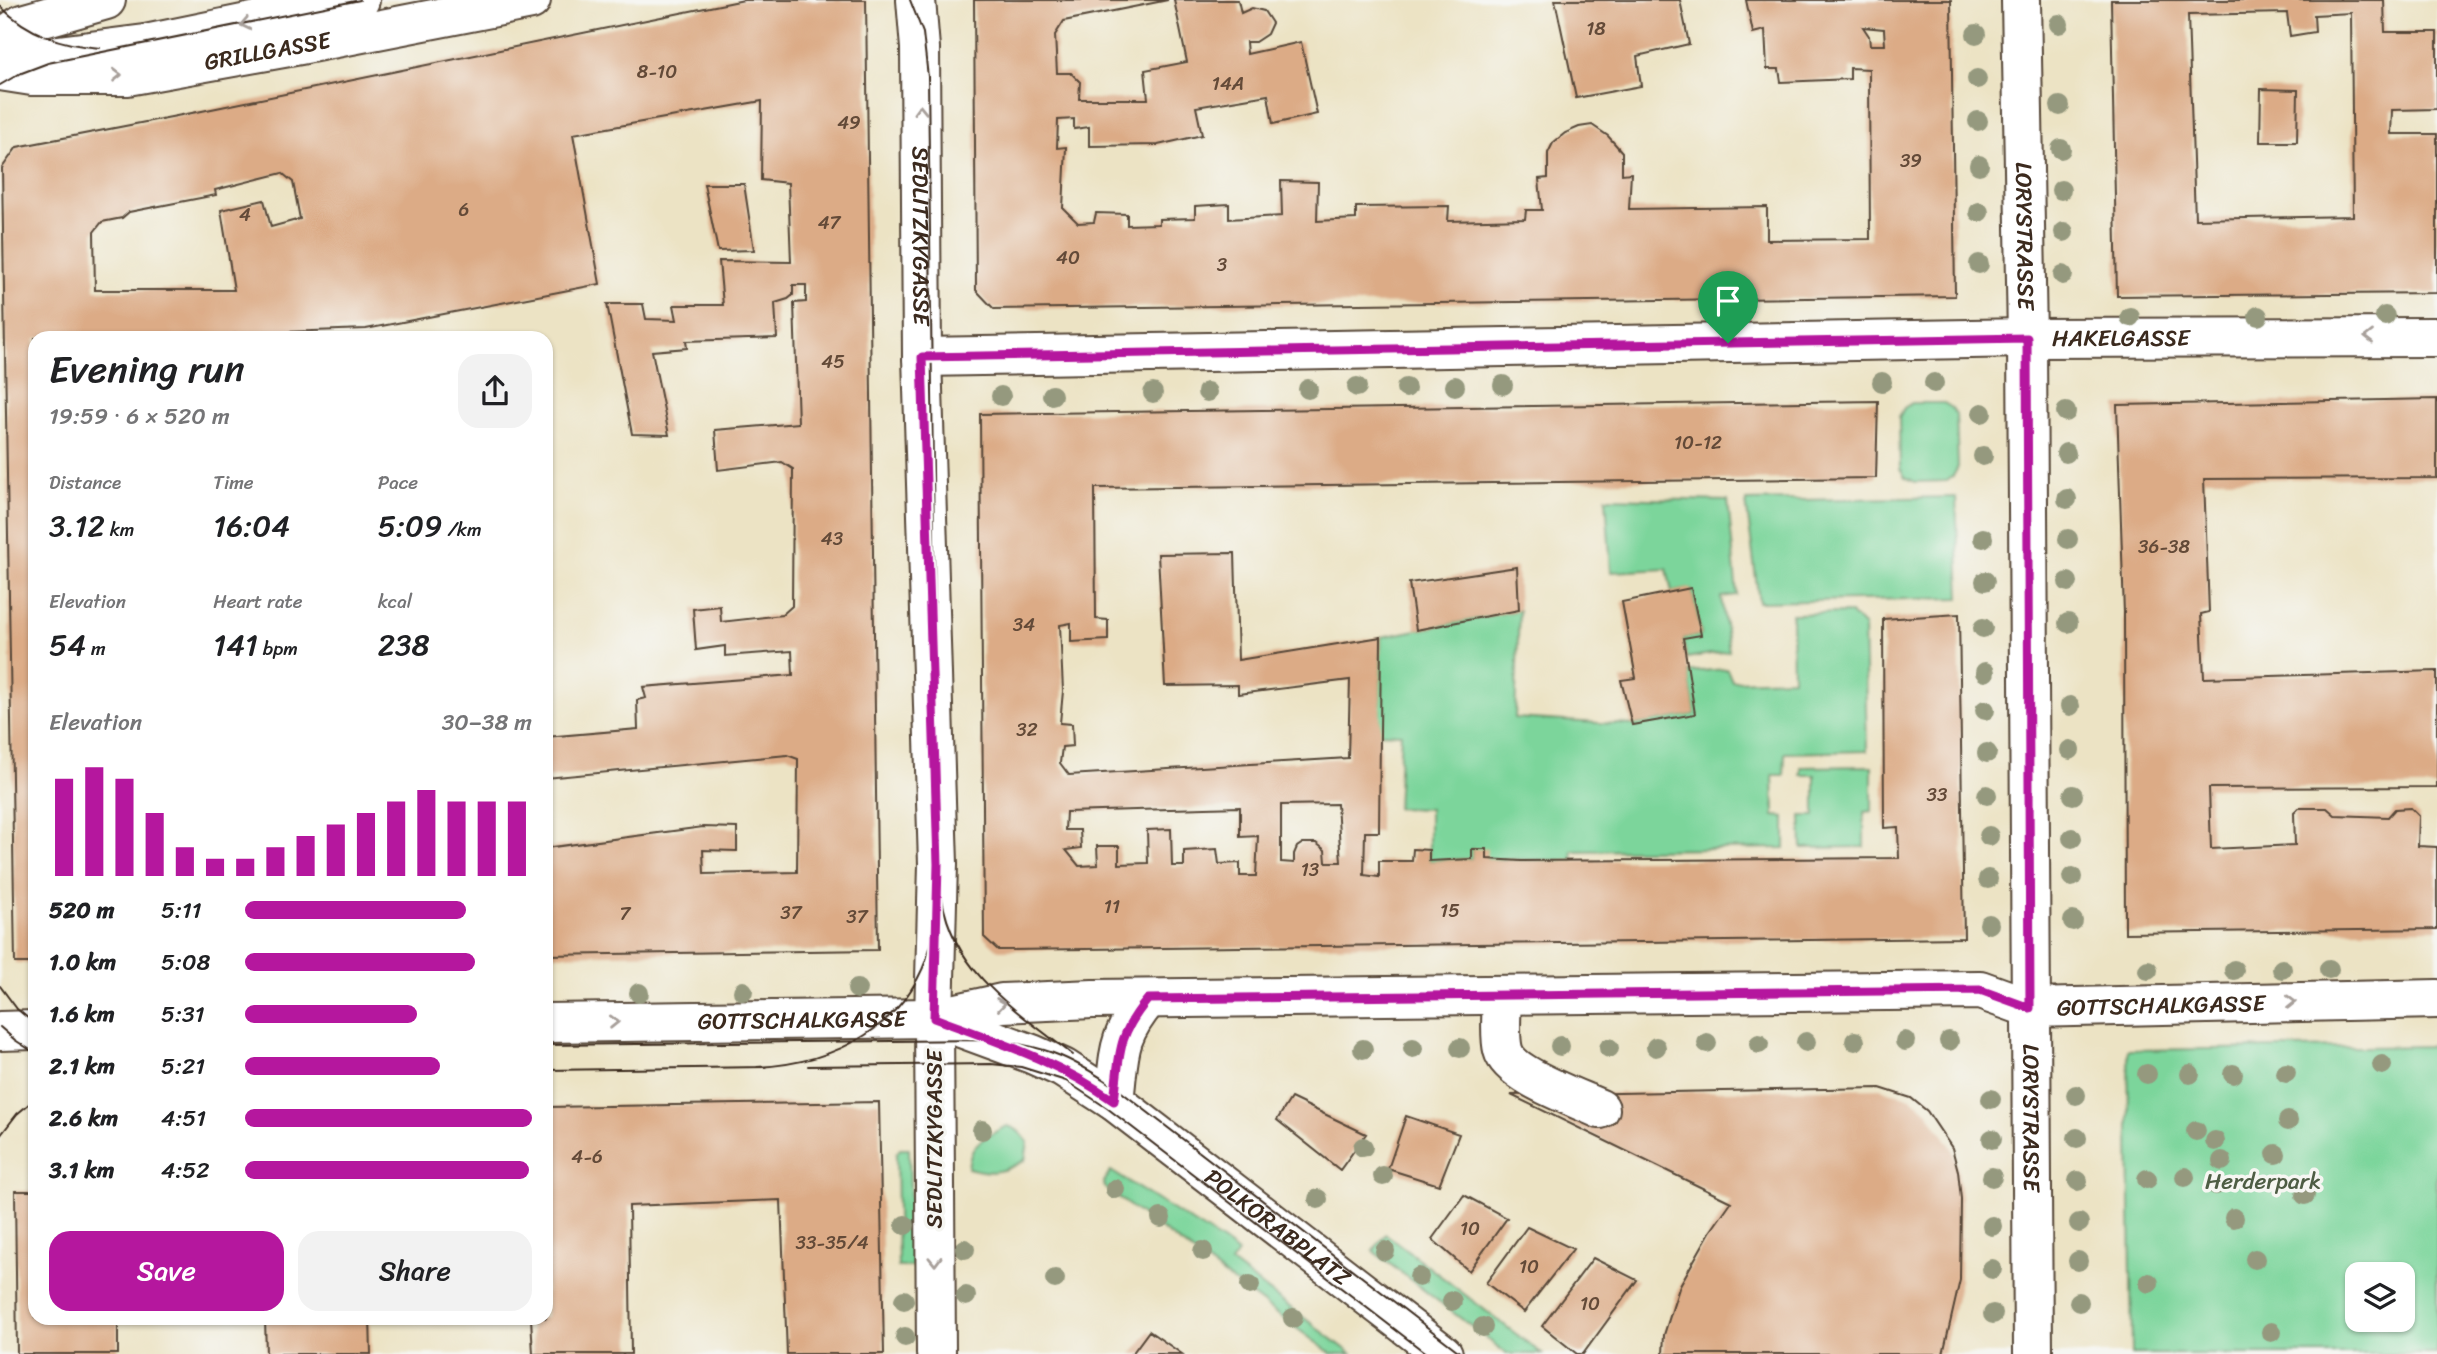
<!DOCTYPE html>
<html lang="en">
<head>
<meta charset="utf-8">
<style>
  :root { --surface:#fff; --page:#f2f2f2; --text:#202124; --muted:#757577; --accent:#b5179e }
  body { margin:0; font-family:Sriracha,sans-serif; background:var(--page); color:var(--text); height:100vh; display:flex; flex-direction:column; font-size:26px; white-space:nowrap }
  * { box-sizing:border-box; margin:0 }
  p { font-size:23px; color:var(--muted) }
  .icon { flex:none; width:38px; height:38px; fill:none; stroke:currentColor; stroke-width:2; stroke-linecap:round; stroke-linejoin:round }
  .map { position:relative; flex:1; overflow:hidden }
  .sheet { position:absolute; left:28px; top:331px; width:525px; height:994px; display:flex; flex-direction:column; background:var(--surface); border-radius:21px; box-shadow:0 2px 5px #0004 }
  .sheet>* { flex:none }
  .fabs { position:absolute; left:2345px; top:1262px; display:grid; gap:14px }
  .fabs a { display:grid; place-items:center; width:70px; height:70px; border-radius:14px; background:var(--surface); box-shadow:0 2px 5px #0004; font-size:35px }
  .pin { position:absolute; display:grid; place-items:center; width:60px; height:60px; color:#fff; margin:-72px -30px; border-radius:50% 50% 50% 0; rotate:-45deg; box-shadow:0 0 7px #0007 }
  .pin .icon { rotate:45deg }
  .round { display:grid; place-items:center; flex:none; width:74px; height:74px; border-radius:21px; background:var(--page) }
  .summary { display:flex; align-items:center; justify-content:space-between; height:119px; padding:0 21px }
  h1 { font-size:38px; font-weight:600; line-height:52px }
  .stats { display:grid; grid-template-columns:repeat(3,1fr); gap:10px; height:119px; padding:7px 21px }
  .stats div { display:grid; align-content:center }
  .stats b { font-size:30px; font-weight:600 }
  .stats small { font-size:19px; font-weight:400 }
  .stats p { font-size:19px }
  .chart { height:196px; padding:14px 21px }
  .chart p { display:flex; justify-content:space-between }
  .chart svg { width:100%; height:126px; margin-top:7px; stroke:var(--accent); stroke-width:6 }
  .action { display:flex; gap:14px; margin-top:auto; padding:14px 21px }
  .action a { flex:1; height:80px; border-radius:21px; background:var(--accent); color:#fff; font-size:28px; font-weight:600; line-height:80px; text-align:center }
  .action a+a { background:var(--page); color:var(--text) }
  ul { padding:0 21px; list-style:none; font-size:23px }
  li { display:grid; grid-template-columns:112px 84px 1fr; align-items:center; height:52px }
  li i { height:18px; border-radius:9px; background:var(--accent) }
  .map>svg:first-child { display:block }
  .green { fill:#7bd59b; stroke:#5b805c; stroke-width:2; fill-rule:evenodd }
  .building { fill:#dcab86; fill-rule:evenodd }
  .lines { fill:none; stroke-linecap:round; stroke-linejoin:round }
  .minor-casing { stroke:#564637; stroke-width:42 }
  .major-casing { stroke:#564637; stroke-width:42 }
  .minor { stroke:#fff; stroke-width:38 }
  .major { stroke:#fff; stroke-width:38 }
  .tram { stroke:#3b2a1e; stroke-width:2 }
  .tree { fill:#95997e }
  .oneway { stroke:#a79f9a }
  .route-casing { stroke:#fff; stroke-width:14 }
  .route { stroke:#b5179e; stroke-width:9 }
  .labels { text-anchor:middle; dominant-baseline:central; stroke-width:7; stroke-linejoin:round; paint-order:stroke }
  .number-label { font-size:19px; fill:#634a38 }
  .street-label { font-size:23px; fill:#3b2a1e; stroke:#f6f6f2 }
  .park-label { font-size:23px; fill:#4e5d44; stroke:#f6f6f2 }
</style>
</head>
<body>
<div class="map">
<svg width="2437" height="1354" viewBox="0 0 2437 1354">
  <rect width="100%" height="100%" fill="#f6f6f2"/>
  <filter id="ink" filterUnits="userSpaceOnUse"><feTurbulence type="fractalNoise" baseFrequency=".0143" numOctaves="2"/><feDisplacementMap in="SourceGraphic" scale="14" xChannelSelector="R" yChannelSelector="G"/><feConvolveMatrix kernelMatrix="1 2 1 2 8 2 1 2 1" color-interpolation-filters="sRGB"/></filter>
  <filter id="wash" filterUnits="userSpaceOnUse"><feTurbulence type="fractalNoise" baseFrequency=".00686" numOctaves="4" result="noise"/><feDisplacementMap in="SourceGraphic" scale="28" xChannelSelector="R" yChannelSelector="G"/><feGaussianBlur stdDeviation="1.57" result="paint"/><feColorMatrix in="noise" values="0 0 0 0 0 0 0 0 0 0 0 0 0 0 0 0 0 1.4 0 .05"/><feComposite in="paint" operator="in"/></filter>
  <g filter="url(#wash)">
    <rect width="100%" height="100%" fill="#ece3c4"/>
    <!-- green -->
    <path class="green" d="M1912 403H1944L1952 408 1956 415 1958 467 1953 476 1947 481 1915 482 1905 477 1900 468 1899 417 1904 408Z
      M1956 497 1960 598 1759 602 1746 501Z
      M1606 498 1728 501 1737 595 1721 597 1729 651 1686 658 1683 638 1701 635 1691 589 1672 592 1667 569 1611 572Z
      M1519 610 1515 718 1632 725 1695 714 1688 672 1727 669 1732 681 1793 679 1792 614 1850 613 1864 627 1867 751 1785 753 1784 775H1773L1774 816 1785 817V848L1572 851 1573 861 1487 859 1472 849V859L1429 861V809L1397 808 1401 734 1379 733 1381 637Z
      M1872 766V811L1864 812V847L1802 848 1801 816H1815V775H1801V767Z
      M2437 1046V1354H2132L2128 1050ZM2357 1274H2403V1320H2357Z
      M1006 1126C1017 1127 1021 1134 1028 1142L1025 1160C1003 1172 993 1175 968 1168 971 1140 984 1139 1006 1126Z
      M900 1149H909L912 1267H898L896 1154Z
      M1111 1171 1222 1241 1238 1253 1231 1263 1352 1354H1332L1105 1188 1104 1182Z
      M1386 1234 1542 1354H1507L1373 1251Z"/>
    <g id="blocks">
      <!-- building -->
      <path class="building" d="M744 0H866L878 950 546 955V848L703 827 737 828V851L703 850 704 874 797 872 798 759 787 755 546 778V737L638 729 637 700 646 698 643 687 793 675 792 651 725 656V646L696 650 693 609 720 606 721 622 782 615 792 606 793 469 782 462 718 470 715 430 798 423 794 303 806 302V285H793V295L788 299 775 303 777 338 686 341 687 348 652 351 669 435 632 434 607 304H643L646 319 677 320 674 305H723L719 261 791 262 788 183 761 180 762 101 573 134 600 284 366 329 233 334V338H35V963H15L2 168 17 147 197 112ZM282 173 293 182 300 219 271 227 264 200 221 210 234 290H95L94 232 102 222 122 218 129 212 216 195 215 190Z
        M974 0H1168L1064 21 1055 35 1057 73H1071L1080 82 1079 99H1148L1145 70 1187 62 1174 0H1238L1241 13 1252 8 1264 11 1272 23 1267 34 1255 42H1246L1247 54 1301 42 1317 114 1273 124 1268 95 1196 107 1202 135 1158 145 1089 146V127L1074 129V119L1058 120 1057 148 1066 147 1063 208 1078 223 1094 222 1096 213 1127 214V225L1159 224V219L1195 218V206L1229 204V219L1282 216 1281 181 1318 182 1317 221 1356 219V207L1449 206 1448 221 1525 219 1526 210H1542L1539 179 1548 178V153L1553 143 1565 133 1579 127 1592 125 1608 136 1622 152V174L1631 173 1629 209 1767 207V240L1870 239 1869 69 1850 68V79L1781 82 1779 69H1767L1765 30 1753 33 1746 0H1951L1955 296 994 309 976 290ZM1863 27 1884 29 1885 45H1870L1869 36Z
        M1555 0H1680L1689 44 1637 56 1641 86 1576 98Z
        M2111 0H2384L2385 32H2437V109L2392 110 2391 134H2437V293L2117 296ZM2287 13 2290 36 2315 32 2314 15 2351 13 2353 216 2195 219 2188 15Z
        M2261 89 2298 90 2297 142H2260Z
        M704 184H744L754 250 718 251Z
        M2437 399V478L2204 479 2209 612 2201 614 2204 678 2437 671V787L2209 788 2211 849 2295 845 2294 813 2299 808H2327L2335 815 2388 817 2395 809 2411 808 2419 816 2418 846 2437 847V929L2125 933 2124 613 2117 405Z
        M1878 401 1876 478 1095 488 1096 619 1108 620V640L1071 642V623L1060 625 1063 691 1060 723 1072 724 1073 746 1062 747 1060 763 1069 775 1348 758 1350 680 1238 694V685L1165 686 1158 554 1235 553 1238 660 1381 637 1379 832H1365L1364 875 1379 877V861H1412L1413 849 1429 850V861L1472 859V849H1487V859L1521 861 1899 858 1898 827 1884 828 1883 619 1959 614 1964 938 998 950 984 937 980 414ZM1337 804 1341 862H1326L1325 850 1316 843H1303L1297 847 1294 854V863L1281 862V805ZM1240 807V837L1258 836 1256 876H1240V863L1219 864 1217 849 1184 851V866H1172L1171 829 1147 830 1148 863 1119 864V846H1097L1098 865 1079 866 1066 850 1081 848 1080 830H1065L1066 812Z
        M1517 567 1519 610 1416 630 1409 583Z
        M1691 588 1701 635 1683 638 1695 714 1632 725 1621 680 1636 678 1622 602Z
        M1880 1088 1911 1098 1927 1111 1952 1148 1958 1171 1961 1199 1960 1280 1943 1354H1663L1664 1335 1680 1285 1710 1232 1731 1202 1511 1095Z
        M1291 1098 1366 1134 1340 1170 1277 1120Z
        M879 1102 884 1354H787L781 1200 629 1206 631 1354H533L531 1318H546V1107Z
        M1406 1116 1459 1134 1439 1185 1388 1169Z
        M15 1191H35V1318H118V1354H17Z
        M1464 1195 1507 1218 1469 1271 1432 1239Z
        M1527 1227 1573 1249 1524 1312 1486 1283Z
        M1593 1258 1637 1280 1583 1354H1577L1542 1326Z
        M265 1318H370L371 1354H266Z
        M1149 1331 1182 1354H1132Z"/>
    </g>
  </g>
  <g filter="url(#ink)">
    <use href="#blocks" fill-opacity="0" stroke="#564637" stroke-width="2"/>
    <g class="lines">
      <!-- minor casing -->
      <g class="minor-casing">
        <g id="minor">
          <path id="s1" d="M2021 0 2027 338 2033 1354"/>
          <path d="M3 62 145 44 360 0"/>
          <path id="s2" d="M922 357 2027 338 2437 337"/>
          <path d="M1502 995C1502 1012 1499 1034 1503 1050 1509 1075 1577 1098 1600 1109"/>
          <path d="M1114 1101C1120 1053 1115 1039 1148 999"/>
          <path id="s3" d="M936 1354 934 1018 1002 1003 1093 999 1980 990 2030 1008 2437 999"/>
        </g>
      </g>
      <!-- major casing -->
      <g class="major-casing">
        <g id="major">
          <path id="s4" d="M916 0 920 48 922 357 938 864 934 1018"/>
          <path d="M0 40 22 24 106 0"/>
          <path id="s5" d="M0 71 32 76H127L300 45 531 0"/>
          <path id="s6" d="M546 1023 934 1018 1032 1054 1063 1068 1114 1101 1443 1354"/>
          <path d="M0 1031 35 1030"/>
        </g>
      </g>
      <!-- minor -->
      <use href="#minor" class="minor"/>
      <!-- major -->
      <use href="#major" class="major"/>
      <!-- tram -->
      <path class="tram" d="M0 6C28 34 61 45 100 48
        M0 85 19 74 48 63 360 0
        M942 899C954 973 1018 1012 1073 1055
        M0 986 17 1009 35 1024
        M0 1027 15 1040 35 1053
        M546 1045 983 1040C1041 1044 1068 1055 1115 1087L1462 1354
        M808 1066 991 1064 1021 1067 1066 1081 1107 1108 1427 1354
        M757 1067C836 1063 908 1027 931 945 938 919 938 891 938 864L928 77 923 33 910 0
        M546 1070 766 1067
        M0 1136 17 1114 35 1099"/>
    </g>
    <!-- trees -->
    <g class="tree">
      <circle cx="2059" cy="24" r="10"/>
      <circle cx="1976" cy="34" r="10"/>
      <circle cx="1977" cy="79" r="10"/>
      <circle cx="2060" cy="106" r="10"/>
      <circle cx="1978" cy="121" r="10"/>
      <circle cx="2061" cy="149" r="10"/>
      <circle cx="1979" cy="165" r="10"/>
      <circle cx="2061" cy="190" r="10"/>
      <circle cx="1979" cy="212" r="10"/>
      <circle cx="2064" cy="232" r="10"/>
      <circle cx="1979" cy="264" r="10"/>
      <circle cx="2063" cy="275" r="10"/>
      <circle cx="2258" cy="316" r="10"/>
      <circle cx="2385" cy="316" r="10"/>
      <circle cx="2130" cy="317" r="10"/>
      <circle cx="1882" cy="382" r="10"/>
      <circle cx="1934" cy="383" r="10"/>
      <circle cx="1503" cy="385" r="10"/>
      <circle cx="1455" cy="386" r="10"/>
      <circle cx="1357" cy="387" r="10"/>
      <circle cx="1406" cy="388" r="10"/>
      <circle cx="1308" cy="389" r="10"/>
      <circle cx="1207" cy="392" r="10"/>
      <circle cx="1153" cy="393" r="10"/>
      <circle cx="1052" cy="395" r="10"/>
      <circle cx="1001" cy="396" r="10"/>
      <circle cx="2066" cy="412" r="10"/>
      <circle cx="1982" cy="413" r="10"/>
      <circle cx="2066" cy="453" r="10"/>
      <circle cx="1983" cy="456" r="10"/>
      <circle cx="2067" cy="499" r="10"/>
      <circle cx="1983" cy="538" r="10"/>
      <circle cx="2068" cy="539" r="10"/>
      <circle cx="1985" cy="581" r="10"/>
      <circle cx="2068" cy="582" r="10"/>
      <circle cx="2068" cy="623" r="10"/>
      <circle cx="1983" cy="628" r="10"/>
      <circle cx="1985" cy="672" r="10"/>
      <circle cx="2070" cy="706" r="10"/>
      <circle cx="1985" cy="710" r="10"/>
      <circle cx="2070" cy="750" r="10"/>
      <circle cx="1987" cy="753" r="10"/>
      <circle cx="1987" cy="795" r="10"/>
      <circle cx="2073" cy="795" r="10"/>
      <circle cx="1989" cy="836" r="10"/>
      <circle cx="2072" cy="838" r="10"/>
      <circle cx="2072" cy="877" r="10"/>
      <circle cx="1988" cy="879" r="10"/>
      <circle cx="2073" cy="921" r="10"/>
      <circle cx="1989" cy="924" r="10"/>
      <circle cx="2282" cy="969" r="10"/>
      <circle cx="2329" cy="969" r="10"/>
      <circle cx="2148" cy="970" r="10"/>
      <circle cx="2234" cy="970" r="10"/>
      <circle cx="857" cy="989" r="10"/>
      <circle cx="743" cy="991" r="10"/>
      <circle cx="639" cy="993" r="10"/>
      <circle cx="1855" cy="1041" r="10"/>
      <circle cx="1905" cy="1041" r="10"/>
      <circle cx="1949" cy="1041" r="10"/>
      <circle cx="1806" cy="1042" r="10"/>
      <circle cx="1707" cy="1043" r="10"/>
      <circle cx="1759" cy="1044" r="10"/>
      <circle cx="1560" cy="1046" r="10"/>
      <circle cx="1656" cy="1047" r="10"/>
      <circle cx="1413" cy="1048" r="10"/>
      <circle cx="1460" cy="1048" r="10"/>
      <circle cx="1609" cy="1048" r="10"/>
      <circle cx="1363" cy="1049" r="10"/>
      <circle cx="2382" cy="1065" r="10"/>
      <circle cx="2286" cy="1073" r="10"/>
      <circle cx="2147" cy="1074" r="10"/>
      <circle cx="2190" cy="1074" r="10"/>
      <circle cx="2233" cy="1074" r="10"/>
      <circle cx="2076" cy="1095" r="10"/>
      <circle cx="1991" cy="1099" r="10"/>
      <circle cx="2288" cy="1121" r="10"/>
      <circle cx="982" cy="1130" r="10"/>
      <circle cx="2196" cy="1131" r="10"/>
      <circle cx="2077" cy="1138" r="10"/>
      <circle cx="1992" cy="1139" r="10"/>
      <circle cx="2215" cy="1141" r="10"/>
      <circle cx="1363" cy="1147" r="10"/>
      <circle cx="2276" cy="1154" r="10"/>
      <circle cx="2222" cy="1161" r="10"/>
      <circle cx="1383" cy="1176" r="10"/>
      <circle cx="1992" cy="1177" r="10"/>
      <circle cx="2185" cy="1177" r="10"/>
      <circle cx="2147" cy="1179" r="10"/>
      <circle cx="2078" cy="1181" r="10"/>
      <circle cx="2216" cy="1185" r="10"/>
      <circle cx="1115" cy="1189" r="10"/>
      <circle cx="2305" cy="1195" r="10"/>
      <circle cx="1318" cy="1199" r="10"/>
      <circle cx="1161" cy="1218" r="10"/>
      <circle cx="2234" cy="1218" r="10"/>
      <circle cx="2079" cy="1223" r="10"/>
      <circle cx="905" cy="1225" r="10"/>
      <circle cx="1992" cy="1226" r="10"/>
      <circle cx="965" cy="1249" r="10"/>
      <circle cx="1203" cy="1251" r="10"/>
      <circle cx="1385" cy="1251" r="10"/>
      <circle cx="2255" cy="1259" r="10"/>
      <circle cx="2078" cy="1261" r="10"/>
      <circle cx="1992" cy="1269" r="10"/>
      <circle cx="1419" cy="1277" r="10"/>
      <circle cx="1055" cy="1279" r="10"/>
      <circle cx="2149" cy="1283" r="10"/>
      <circle cx="1250" cy="1285" r="10"/>
      <circle cx="966" cy="1296" r="10"/>
      <circle cx="904" cy="1300" r="10"/>
      <circle cx="1452" cy="1301" r="10"/>
      <circle cx="2079" cy="1302" r="10"/>
      <circle cx="1993" cy="1314" r="10"/>
      <circle cx="1293" cy="1318" r="10"/>
      <circle cx="1483" cy="1327" r="10"/>
      <circle cx="2271" cy="1332" r="10"/>
      <circle cx="905" cy="1337" r="10"/>
    </g>
    <!-- one-way arrows -->
    <defs><path id="oneway-chevron" d="M-2-3.5L2.5 0L-2 3.5" fill="none" stroke-width="1.6" stroke-linecap="round" stroke-linejoin="round" transform="scale(1.75)"/></defs>
    <g class="oneway">
      <use href="#oneway-chevron" transform="translate(245 24) rotate(168)"/>
      <use href="#oneway-chevron" transform="translate(117 75) rotate(-1)"/>
      <use href="#oneway-chevron" transform="translate(920 110) rotate(-91)"/>
      <use href="#oneway-chevron" transform="translate(2369 337) rotate(180)"/>
      <use href="#oneway-chevron" transform="translate(2291 1002) rotate(-1)"/>
      <use href="#oneway-chevron" transform="translate(1001 1004) rotate(-8)"/>
      <use href="#oneway-chevron" transform="translate(614 1022) rotate(-1)"/>
      <use href="#oneway-chevron" transform="translate(935 1261) rotate(89)"/>
    </g>
  </g>
  <g class="lines" filter="url(#ink)">
    <!-- route casing -->
    <g class="route-casing">
      <path id="route" d="M2027 338 2030 1008 1980 990 1148 999C1116 1037 1120 1055 1114 1101 1058 1061 998 1042 934 1018L938 864 922 357Z"/>
    </g>
    <!-- route -->
    <use href="#route" class="route"/>
  </g>
  <g class="labels">
    <!-- number labels -->
    <g class="number-label">
      <text x="1596" y="28">18</text>
      <text x="657" y="71">8-10</text>
      <text x="1228" y="83">14A</text>
      <text x="849" y="122">49</text>
      <text x="1911" y="160">39</text>
      <text x="464" y="209">6</text>
      <text x="245" y="214">4</text>
      <text x="829" y="222">47</text>
      <text x="1068" y="257">40</text>
      <text x="1222" y="264">3</text>
      <text x="833" y="361">45</text>
      <text x="1698" y="442">10-12</text>
      <text x="832" y="538">43</text>
      <text x="2164" y="546">36-38</text>
      <text x="1024" y="624">34</text>
      <text x="1027" y="729">32</text>
      <text x="1937" y="794">33</text>
      <text x="1310" y="869">13</text>
      <text x="1112" y="906">11</text>
      <text x="1450" y="910">15</text>
      <text x="791" y="912">37</text>
      <text x="625" y="913">7</text>
      <text x="857" y="916">37</text>
      <text x="587" y="1156">4-6</text>
      <text x="1470" y="1228">10</text>
      <text x="832" y="1242">33-35/4</text>
      <text x="1529" y="1266">10</text>
      <text x="1590" y="1303">10</text>
    </g>
    <!-- street labels -->
    <g class="street-label">
      <text stroke="none"><textPath href="#s5" startOffset="270">GRILLGASSE</textPath></text>
      <text stroke="none"><textPath href="#s4" startOffset="236">SEDLITZKYGASSE</textPath></text>
      <text stroke="none"><textPath href="#s1" startOffset="236">LORYSTRASSE</textPath></text>
      <text stroke="none"><textPath href="#s2" startOffset="1199">HAKELGASSE</textPath></text>
      <text stroke="none"><textPath href="#s3" startOffset="1568">GOTTSCHALKGASSE</textPath></text>
      <text stroke="none"><textPath href="#s6" startOffset="256">GOTTSCHALKGASSE</textPath></text>
      <text stroke="none"><textPath href="#s1" startOffset="1118">LORYSTRASSE</textPath></text>
      <text transform="translate(934 1139) rotate(-90)">SEDLITZKYGASSE</text>
      <text stroke="none"><textPath href="#s6" startOffset="794">POLKORABPLATZ</textPath></text>
    </g>
    <!-- park labels -->
    <g class="park-label">
      <text x="2263" y="1181">Herderpark</text>
    </g>
  </g>
</svg>
<div class="fabs">
<a><svg class="icon" aria-label="layers" viewBox="0 0 24 24"><path d="M12 4l9 5-9 5-9-5zM3 14l9 5 9-5"/></svg></a>
</div>
<div class="pin" style="left:1728px;top:343px;background:#1e9e55"><svg class="icon" aria-label="arrive" viewBox="0 0 24 24"><path d="M6 21V4h12l-3 4 3 4H6"/></svg></div>
<section class="sheet">
<div class="summary"><div><h1>Evening run</h1><p>19:59 · 6 × 520 m</p></div><a class="round"><svg class="icon" aria-label="share" viewBox="0 0 24 24"><path d="M12 15V3M7 8l5-5 5 5M5 13v7h14v-7"/></svg></a></div>
<div class="stats">
<div><p>Distance</p><b>3.12<small> km</small></b></div>
<div><p>Time</p><b>16:04</b></div>
<div><p>Pace</p><b>5:09<small> /km</small></b></div>
</div>
<div class="stats">
<div><p>Elevation</p><b>54<small> m</small></b></div>
<div><p>Heart rate</p><b>141<small> bpm</small></b></div>
<div><p>kcal</p><b>238</b></div>
</div>
<div class="chart"><p><span>Elevation</span>30–38 m</p>
<svg viewBox="0 0 160 44" preserveAspectRatio="none"><path d="M5 44V10M15 44V6M25 44V10M35 44V22M45 44V34M55 44V38M65 44V38M75 44V34M85 44V30M95 44V26M105 44V22M115 44V18M125 44V14M135 44V18M145 44V18M155 44V18"/></svg>
</div>
<ul>
<li><b>520 m</b>5:11<i style="width:77%"></i></li>
<li><b>1.0 km</b>5:08<i style="width:80%"></i></li>
<li><b>1.6 km</b>5:31<i style="width:60%"></i></li>
<li><b>2.1 km</b>5:21<i style="width:68%"></i></li>
<li><b>2.6 km</b>4:51<i style="width:100%"></i></li>
<li><b>3.1 km</b>4:52<i style="width:99%"></i></li>
</ul>
<div class="action"><a>Save</a><a>Share</a></div>
</section>
</div>
</body>
</html>
